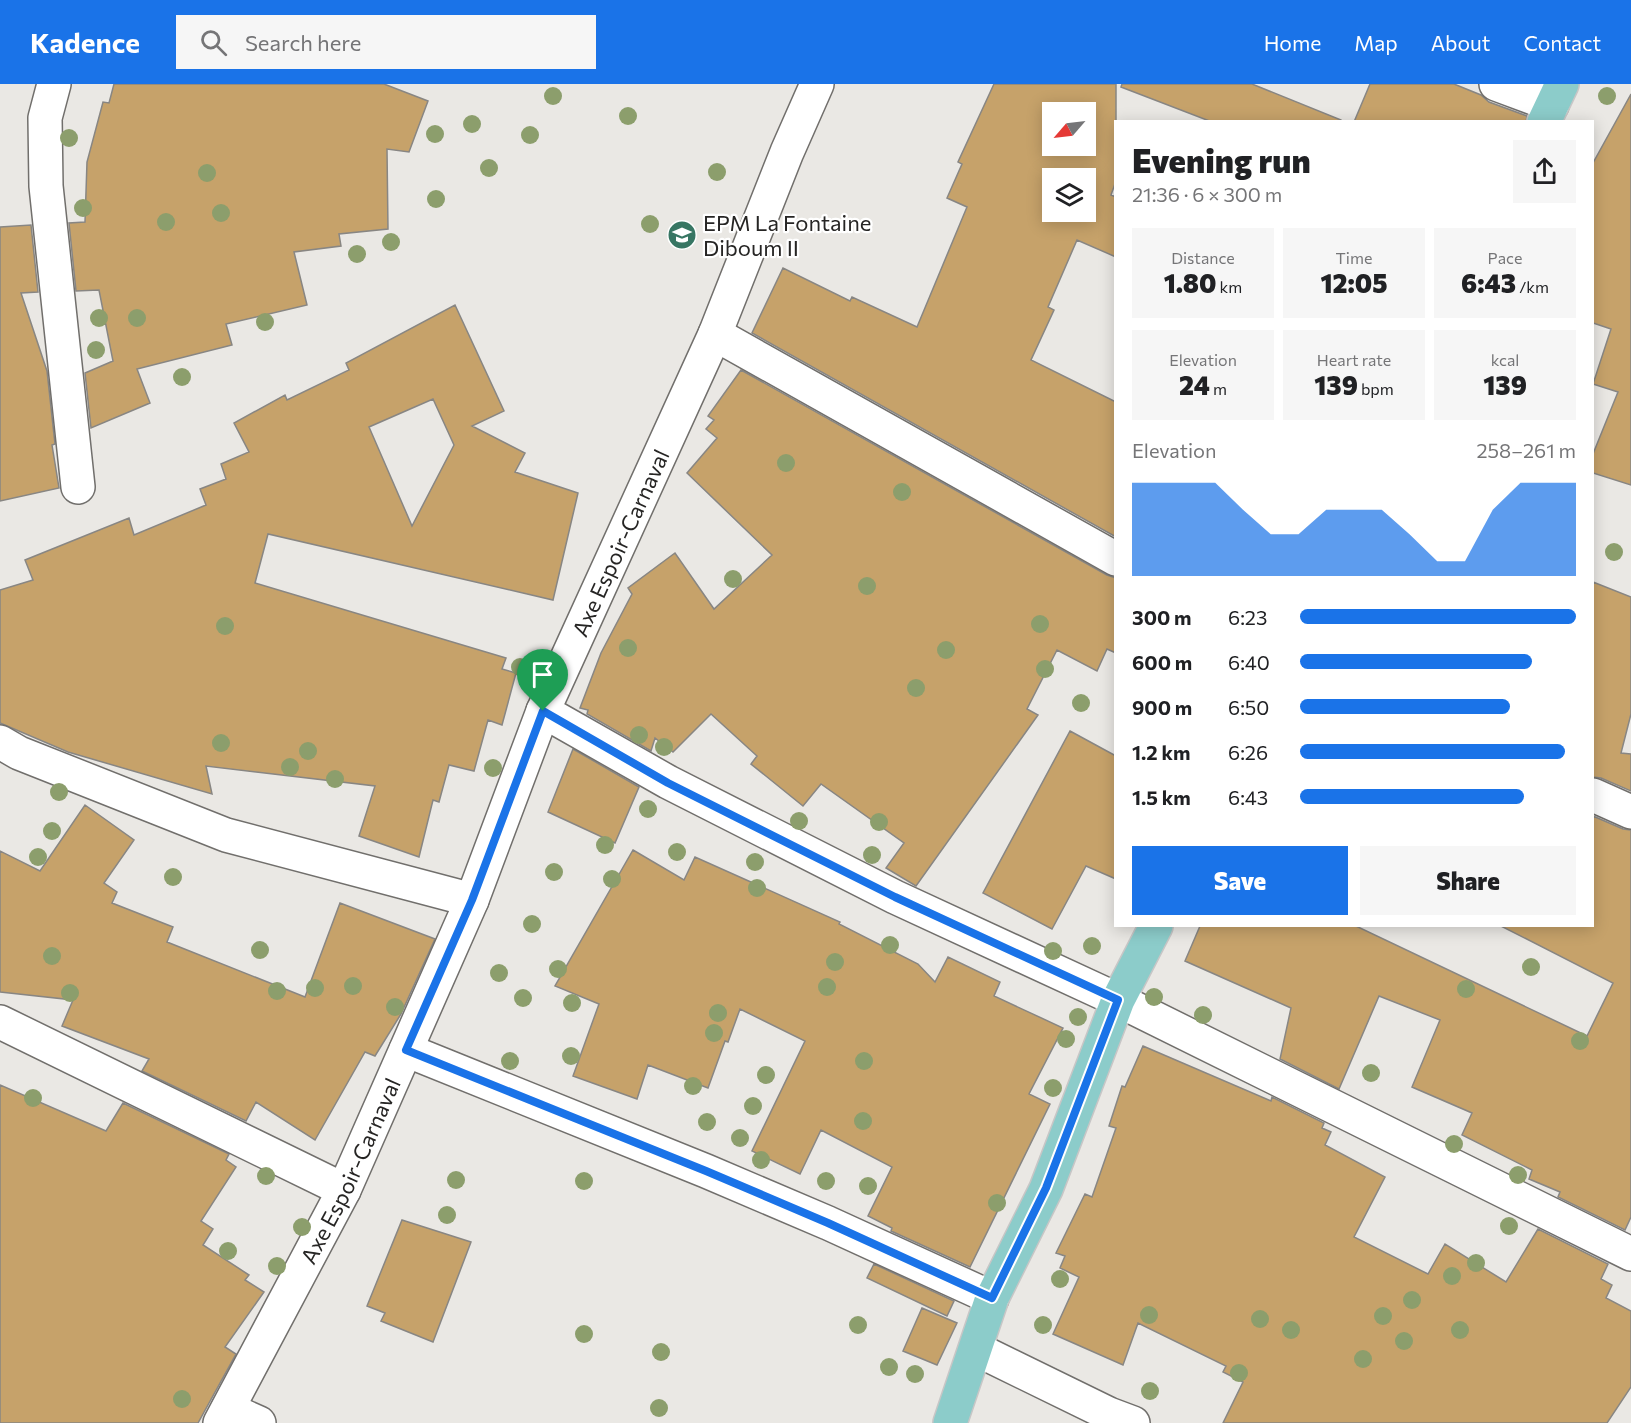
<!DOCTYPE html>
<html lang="en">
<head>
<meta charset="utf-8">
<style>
  :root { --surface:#fff; --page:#f6f6f6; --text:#202124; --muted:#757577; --accent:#1a73e8 }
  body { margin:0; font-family:Commissioner,sans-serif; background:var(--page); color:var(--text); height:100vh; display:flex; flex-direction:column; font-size:22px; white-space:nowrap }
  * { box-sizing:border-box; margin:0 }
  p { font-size:20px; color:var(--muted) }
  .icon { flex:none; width:33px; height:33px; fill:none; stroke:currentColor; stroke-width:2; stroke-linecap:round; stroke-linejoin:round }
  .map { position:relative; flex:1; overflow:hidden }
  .sheet { position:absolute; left:1114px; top:36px; width:480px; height:807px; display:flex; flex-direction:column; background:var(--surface); border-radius:0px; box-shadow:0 3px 15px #0003 }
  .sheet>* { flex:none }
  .needle { width:39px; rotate:242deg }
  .fabs { position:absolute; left:1042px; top:18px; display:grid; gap:12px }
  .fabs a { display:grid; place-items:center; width:54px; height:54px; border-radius:0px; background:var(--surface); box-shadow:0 3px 15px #0003; font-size:30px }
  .pin { position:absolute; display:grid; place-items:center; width:51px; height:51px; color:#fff; margin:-62px -26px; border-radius:50% 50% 50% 0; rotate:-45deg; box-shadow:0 0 6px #0007 }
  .pin .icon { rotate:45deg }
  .round { display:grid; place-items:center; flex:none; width:63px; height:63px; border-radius:0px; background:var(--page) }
  .head { display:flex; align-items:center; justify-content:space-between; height:102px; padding:0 18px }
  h1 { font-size:33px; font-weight:800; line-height:45px }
  .stats { display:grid; grid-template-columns:repeat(3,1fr); gap:9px; height:102px; padding:6px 18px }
  .stats div { display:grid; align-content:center; border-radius:0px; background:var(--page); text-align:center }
  .stats b { font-size:26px; font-weight:800 }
  .stats small { font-size:16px; font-weight:400 }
  .stats p { font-size:16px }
  .chart { height:168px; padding:12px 18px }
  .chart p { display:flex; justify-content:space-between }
  .chart svg { width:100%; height:108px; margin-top:6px; fill:var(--accent); opacity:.7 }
  .action { display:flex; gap:12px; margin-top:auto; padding:12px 18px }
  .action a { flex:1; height:69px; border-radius:0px; background:var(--accent); color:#fff; font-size:24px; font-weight:800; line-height:69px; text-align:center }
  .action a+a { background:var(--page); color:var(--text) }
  ul { padding:0 18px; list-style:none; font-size:20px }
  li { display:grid; grid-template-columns:96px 72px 1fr; align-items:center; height:45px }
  li i { height:15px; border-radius:8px; background:var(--accent) }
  header { display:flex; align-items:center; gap:36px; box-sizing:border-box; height:84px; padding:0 30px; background:var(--accent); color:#fff }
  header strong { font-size:28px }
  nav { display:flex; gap:33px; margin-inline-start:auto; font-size:21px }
  .search { width:420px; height:54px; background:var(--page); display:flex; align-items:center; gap:15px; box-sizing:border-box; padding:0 21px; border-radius:0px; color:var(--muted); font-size:22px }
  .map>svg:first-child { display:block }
  .building { fill:#c6a26a; stroke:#888683; stroke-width:1.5; fill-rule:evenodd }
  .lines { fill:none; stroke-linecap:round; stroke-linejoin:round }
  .minor-casing { stroke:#716f6c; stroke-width:36 }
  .major-casing { stroke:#c7c6c6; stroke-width:36 }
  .minor { stroke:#fff; stroke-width:33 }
  .major { stroke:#8cccca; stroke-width:33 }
  .tree { fill:#8c9e6c }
  .route-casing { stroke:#fff; stroke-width:12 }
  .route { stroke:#1a73e8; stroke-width:8 }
  .labels { text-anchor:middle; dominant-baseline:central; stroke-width:4.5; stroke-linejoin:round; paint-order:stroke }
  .poi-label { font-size:22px; fill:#262524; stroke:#fff; text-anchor:start }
  .street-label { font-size:22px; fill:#262524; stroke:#fff }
</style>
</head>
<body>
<header>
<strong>Kadence</strong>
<div class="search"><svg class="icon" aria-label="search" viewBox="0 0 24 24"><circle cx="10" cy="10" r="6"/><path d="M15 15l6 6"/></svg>Search here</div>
<nav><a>Home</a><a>Map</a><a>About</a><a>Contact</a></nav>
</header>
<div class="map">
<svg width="1631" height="1339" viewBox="0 0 1631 1339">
  <rect width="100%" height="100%" fill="#eae8e4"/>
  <!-- building -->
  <path class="building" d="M114 0H384L428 17 409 68 387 65 388 145 339 150 341 162 294 168 307 221 226 240 232 261 137 285 150 319 91 344 85 289 113 277 99 206 76 207 69 139 85 138 87 78 103 18 109 19Z
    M994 0H1116V97L1111 111 1116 113V173L1077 156 1048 223 1054 226 1031 276 1116 318V453L752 249 783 184 850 217 852 213 917 243 967 123 947 114 962 80 958 78ZM1053 28H1086V62H1053ZM1053 94H1086V128H1053Z
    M1122 0H1252L1341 36V38H1212L1121 3Z
    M1370 0H1454L1481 11 1489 18 1527 32 1526 38H1354Z
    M1631 10V401L1593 389V370L1618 308 1593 300 1611 245 1593 239V79Z
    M31 141 38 208 21 209 47 287 55 360 52 361 59 404 0 417V143Z
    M455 221 504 327 472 342 525 369 515 388 578 409 553 516 268 450 255 499 506 574 502 585 516 589 502 641 488 636 474 687 449 681 439 718 433 716 419 773 359 752 375 702 206 682 212 710 68 668 0 639V506L33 496 25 476 129 434 134 451 206 421 200 405 226 395 221 380 249 368 234 339 285 311 287 316 349 286 346 279ZM433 315 454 361 412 442 369 343Z
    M741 286 1107 491 1116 494V569L1107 565 1097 587 1057 566 1027 625 1038 631 916 802 886 784 904 759 821 700 803 722 751 680 757 672 711 630 673 668 655 654 651 667 587 630 588 626 580 624 601 569 632 510 628 504 675 469 714 525 772 471 687 389 717 354 706 345 714 336 708 332Z
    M1593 498 1631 513V630L1621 669 1631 670V707L1601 694 1593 693Z
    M1070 647 1116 672V795L1086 782 1052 845 983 809Z
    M573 665 639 703 615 759 548 728Z
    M85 721 134 756 104 799 117 808 112 819 173 843 167 858 305 913 340 819 435 855 401 930 375 972 365 968 315 1056 256 1018 246 1037 142 987 149 975 62 942 73 916 0 908V767L40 787Z
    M1593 732 1623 745 1631 746V1133L1625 1146 1558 1113 1560 1108 1529 1095 1532 1086 1462 1051 1472 1029 1412 1003 1440 936 1379 912 1339 1005 1280 975 1291 924 1185 877 1200 842H1356L1587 952 1613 899 1501 842H1593Z
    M633 766 684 796 695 773 840 838 839 840 918 880 935 898 948 873 1000 898 994 912 1063 944 1029 1010 1050 1020 970 1183 891 1147 892 1144 868 1132 892 1083 821 1046 800 1090 752 1067 805 957 740 925 728 958 725 957 708 1004 648 981 637 1015 573 992 599 920 555 902Z
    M1143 962 1271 1017 1272 1013 1324 1039 1322 1044 1331 1048 1325 1061 1385 1093 1354 1153 1428 1190 1445 1160 1506 1198 1538 1145 1608 1180 1601 1195 1612 1201 1606 1214 1631 1227V1303L1607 1339H1223L1243 1298 1223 1288 1226 1282 1138 1239 1123 1281 1053 1250 1079 1193 1060 1184 1065 1172 1056 1169 1085 1110 1092 1113 1116 1044 1109 1042 1122 1002 1125 1003Z
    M0 1001 106 1047 123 1019 229 1070 226 1076 236 1083 201 1137 213 1145 203 1161 249 1191 245 1196 264 1208 225 1263 236 1270 198 1339H0Z
    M402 1136 471 1158 433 1258 381 1237 385 1229 367 1222Z
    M874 1180 954 1217 947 1232 867 1194Z
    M922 1224 957 1239 937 1281 903 1267Z"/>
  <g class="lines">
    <!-- minor casing -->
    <g class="minor-casing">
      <g id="minor">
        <path d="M54 0 45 34 46 102 78 403"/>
        <path d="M1496 0 1552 21"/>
        <path d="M715 250 1116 475"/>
        <path d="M543 627 668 698 895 813 1118 916 1631 1170"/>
        <path d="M0 658 19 669 226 751 472 816"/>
        <path d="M1593 711 1631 728"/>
        <path d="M0 938 344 1106"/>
        <path d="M406 966 706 1087 828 1139 992 1214"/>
        <path d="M976 1265 1109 1330 1133 1339"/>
        <path d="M228 1325 259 1339"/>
        <path id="s1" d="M220 1339 344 1106 472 816 543 627 715 250 787 68 817 0"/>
      </g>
    </g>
    <!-- major casing -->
    <g class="major-casing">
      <path id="major" d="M1544 38 1562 0
        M950 1339 992 1214 1046 1105 1118 916 1156 842"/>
    </g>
    <!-- minor -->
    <use href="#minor" class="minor"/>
    <!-- major -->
    <use href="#major" class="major"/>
  </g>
  <!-- trees -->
  <g class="tree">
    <circle cx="553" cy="12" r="9"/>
    <circle cx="1607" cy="12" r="9"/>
    <circle cx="628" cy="32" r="9"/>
    <circle cx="472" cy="40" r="9"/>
    <circle cx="435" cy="50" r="9"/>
    <circle cx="530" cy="51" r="9"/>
    <circle cx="69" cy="54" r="9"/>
    <circle cx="489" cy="84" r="9"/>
    <circle cx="717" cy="88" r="9"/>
    <circle cx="207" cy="89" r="9"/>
    <circle cx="436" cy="115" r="9"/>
    <circle cx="83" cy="124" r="9"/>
    <circle cx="221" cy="129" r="9"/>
    <circle cx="166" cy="138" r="9"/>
    <circle cx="650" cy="140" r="9"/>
    <circle cx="391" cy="158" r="9"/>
    <circle cx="357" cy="170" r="9"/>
    <circle cx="99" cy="234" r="9"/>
    <circle cx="137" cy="234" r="9"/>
    <circle cx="265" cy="238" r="9"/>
    <circle cx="96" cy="266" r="9"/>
    <circle cx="182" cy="293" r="9"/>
    <circle cx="786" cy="379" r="9"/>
    <circle cx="902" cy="408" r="9"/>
    <circle cx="1614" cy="468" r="9"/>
    <circle cx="733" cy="495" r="9"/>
    <circle cx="867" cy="502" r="9"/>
    <circle cx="1040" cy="540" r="9"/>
    <circle cx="225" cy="542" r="9"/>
    <circle cx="628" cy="564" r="9"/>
    <circle cx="946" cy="566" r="9"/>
    <circle cx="520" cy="583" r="9"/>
    <circle cx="1045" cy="585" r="9"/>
    <circle cx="916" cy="604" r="9"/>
    <circle cx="1081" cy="619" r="9"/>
    <circle cx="639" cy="651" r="9"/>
    <circle cx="221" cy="659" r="9"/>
    <circle cx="664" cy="663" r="9"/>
    <circle cx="308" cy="667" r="9"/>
    <circle cx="290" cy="683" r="9"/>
    <circle cx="493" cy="684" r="9"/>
    <circle cx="335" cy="695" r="9"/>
    <circle cx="59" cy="708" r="9"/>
    <circle cx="648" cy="725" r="9"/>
    <circle cx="799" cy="737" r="9"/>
    <circle cx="879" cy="738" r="9"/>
    <circle cx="52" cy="747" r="9"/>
    <circle cx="605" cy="761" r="9"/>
    <circle cx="677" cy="768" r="9"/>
    <circle cx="872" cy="771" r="9"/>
    <circle cx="38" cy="773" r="9"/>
    <circle cx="755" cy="778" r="9"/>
    <circle cx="554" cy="788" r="9"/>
    <circle cx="173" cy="793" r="9"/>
    <circle cx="612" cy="795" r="9"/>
    <circle cx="757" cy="804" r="9"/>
    <circle cx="532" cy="840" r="9"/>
    <circle cx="890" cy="861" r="9"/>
    <circle cx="1092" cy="862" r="9"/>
    <circle cx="260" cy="866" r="9"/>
    <circle cx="1053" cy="867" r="9"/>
    <circle cx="52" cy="872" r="9"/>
    <circle cx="835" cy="878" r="9"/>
    <circle cx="1531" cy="883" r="9"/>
    <circle cx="558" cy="885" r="9"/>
    <circle cx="499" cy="889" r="9"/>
    <circle cx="353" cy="902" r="9"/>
    <circle cx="827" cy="903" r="9"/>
    <circle cx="315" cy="904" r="9"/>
    <circle cx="1466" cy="905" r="9"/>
    <circle cx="277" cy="907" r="9"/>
    <circle cx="70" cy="909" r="9"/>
    <circle cx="1154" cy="913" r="9"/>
    <circle cx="523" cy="914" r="9"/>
    <circle cx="572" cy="919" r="9"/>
    <circle cx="395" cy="923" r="9"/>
    <circle cx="718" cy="929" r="9"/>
    <circle cx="1203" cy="931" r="9"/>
    <circle cx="1078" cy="933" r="9"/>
    <circle cx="714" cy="949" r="9"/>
    <circle cx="1066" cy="955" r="9"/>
    <circle cx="1580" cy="957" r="9"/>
    <circle cx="571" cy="972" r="9"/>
    <circle cx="510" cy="977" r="9"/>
    <circle cx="864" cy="977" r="9"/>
    <circle cx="1371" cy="989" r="9"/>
    <circle cx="766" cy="991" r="9"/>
    <circle cx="693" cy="1002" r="9"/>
    <circle cx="1053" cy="1004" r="9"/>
    <circle cx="33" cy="1014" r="9"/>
    <circle cx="753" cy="1022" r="9"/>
    <circle cx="863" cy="1037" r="9"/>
    <circle cx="707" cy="1038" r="9"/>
    <circle cx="740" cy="1054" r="9"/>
    <circle cx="1454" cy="1060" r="9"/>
    <circle cx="761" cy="1076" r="9"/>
    <circle cx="1518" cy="1091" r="9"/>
    <circle cx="266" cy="1092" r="9"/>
    <circle cx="456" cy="1096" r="9"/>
    <circle cx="584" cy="1097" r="9"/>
    <circle cx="826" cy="1097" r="9"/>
    <circle cx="868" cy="1102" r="9"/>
    <circle cx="997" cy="1119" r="9"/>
    <circle cx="447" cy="1131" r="9"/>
    <circle cx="1509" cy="1142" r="9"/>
    <circle cx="302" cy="1143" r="9"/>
    <circle cx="228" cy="1167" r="9"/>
    <circle cx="1476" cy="1179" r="9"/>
    <circle cx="277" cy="1182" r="9"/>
    <circle cx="1452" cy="1192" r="9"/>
    <circle cx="1060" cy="1195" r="9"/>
    <circle cx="1412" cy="1216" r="9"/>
    <circle cx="1149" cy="1231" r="9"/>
    <circle cx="1383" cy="1232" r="9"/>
    <circle cx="1260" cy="1235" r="9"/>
    <circle cx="858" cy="1241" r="9"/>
    <circle cx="1043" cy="1241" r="9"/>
    <circle cx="1291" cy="1246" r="9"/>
    <circle cx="1460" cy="1246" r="9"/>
    <circle cx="584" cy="1250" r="9"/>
    <circle cx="1404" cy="1257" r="9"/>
    <circle cx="661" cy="1268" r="9"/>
    <circle cx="1363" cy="1275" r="9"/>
    <circle cx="889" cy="1283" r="9"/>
    <circle cx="1239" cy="1289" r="9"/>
    <circle cx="915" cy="1290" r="9"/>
    <circle cx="1150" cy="1307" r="9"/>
    <circle cx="182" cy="1315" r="9"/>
    <circle cx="659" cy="1324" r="9"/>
  </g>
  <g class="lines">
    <!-- route casing -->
    <g class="route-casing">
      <path id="route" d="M543 627 668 699 895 813 1118 916 1046 1104 992 1214 828 1139 706 1087 406 966 472 816Z"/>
    </g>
    <!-- route -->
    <use href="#route" class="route"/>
  </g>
  <!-- icons -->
  <defs>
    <g id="school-disc" transform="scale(1.5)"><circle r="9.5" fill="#377663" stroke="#fff"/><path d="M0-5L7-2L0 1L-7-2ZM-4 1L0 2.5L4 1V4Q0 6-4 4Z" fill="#fff"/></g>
  </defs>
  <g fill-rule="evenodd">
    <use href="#school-disc" x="682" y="151"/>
  </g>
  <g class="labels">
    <!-- poi labels -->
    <g class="poi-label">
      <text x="703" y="138">EPM La Fontaine<tspan x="703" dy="25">Diboum II</tspan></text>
    </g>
    <!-- street labels -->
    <g class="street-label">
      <text stroke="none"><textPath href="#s1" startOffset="968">Axe Espoir-Carnaval</textPath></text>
      <text stroke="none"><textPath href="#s1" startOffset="284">Axe Espoir-Carnaval</textPath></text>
    </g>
  </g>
</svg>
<div class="fabs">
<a><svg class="needle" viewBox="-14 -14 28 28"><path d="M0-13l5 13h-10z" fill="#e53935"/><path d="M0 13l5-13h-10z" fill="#757577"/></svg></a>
<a><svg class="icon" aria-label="layers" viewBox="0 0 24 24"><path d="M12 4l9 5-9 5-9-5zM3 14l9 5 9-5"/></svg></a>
</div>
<div class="pin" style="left:543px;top:627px;background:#1e9e55"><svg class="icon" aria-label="arrive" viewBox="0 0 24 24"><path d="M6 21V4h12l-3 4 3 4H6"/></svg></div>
<section class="sheet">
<div class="head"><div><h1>Evening run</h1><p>21:36 · 6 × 300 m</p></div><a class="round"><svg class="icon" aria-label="share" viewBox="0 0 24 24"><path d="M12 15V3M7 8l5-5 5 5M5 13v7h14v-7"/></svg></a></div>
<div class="stats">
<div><p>Distance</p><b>1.80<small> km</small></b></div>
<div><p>Time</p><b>12:05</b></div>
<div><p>Pace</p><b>6:43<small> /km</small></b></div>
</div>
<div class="stats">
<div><p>Elevation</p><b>24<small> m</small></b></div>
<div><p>Heart rate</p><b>139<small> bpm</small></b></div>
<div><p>kcal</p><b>139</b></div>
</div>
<div class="chart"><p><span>Elevation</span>258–261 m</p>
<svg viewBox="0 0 160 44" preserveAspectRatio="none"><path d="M0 44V6L10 6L20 6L30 6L40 17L50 27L60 27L70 17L80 17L90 17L100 27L110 38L120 38L130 17L140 6L150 6L160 6V44z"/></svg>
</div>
<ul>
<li><b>300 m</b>6:23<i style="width:100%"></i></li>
<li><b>600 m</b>6:40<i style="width:84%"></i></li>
<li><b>900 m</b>6:50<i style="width:76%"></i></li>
<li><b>1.2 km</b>6:26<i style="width:96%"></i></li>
<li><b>1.5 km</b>6:43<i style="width:81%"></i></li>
</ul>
<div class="action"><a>Save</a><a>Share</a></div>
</section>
</div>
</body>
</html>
